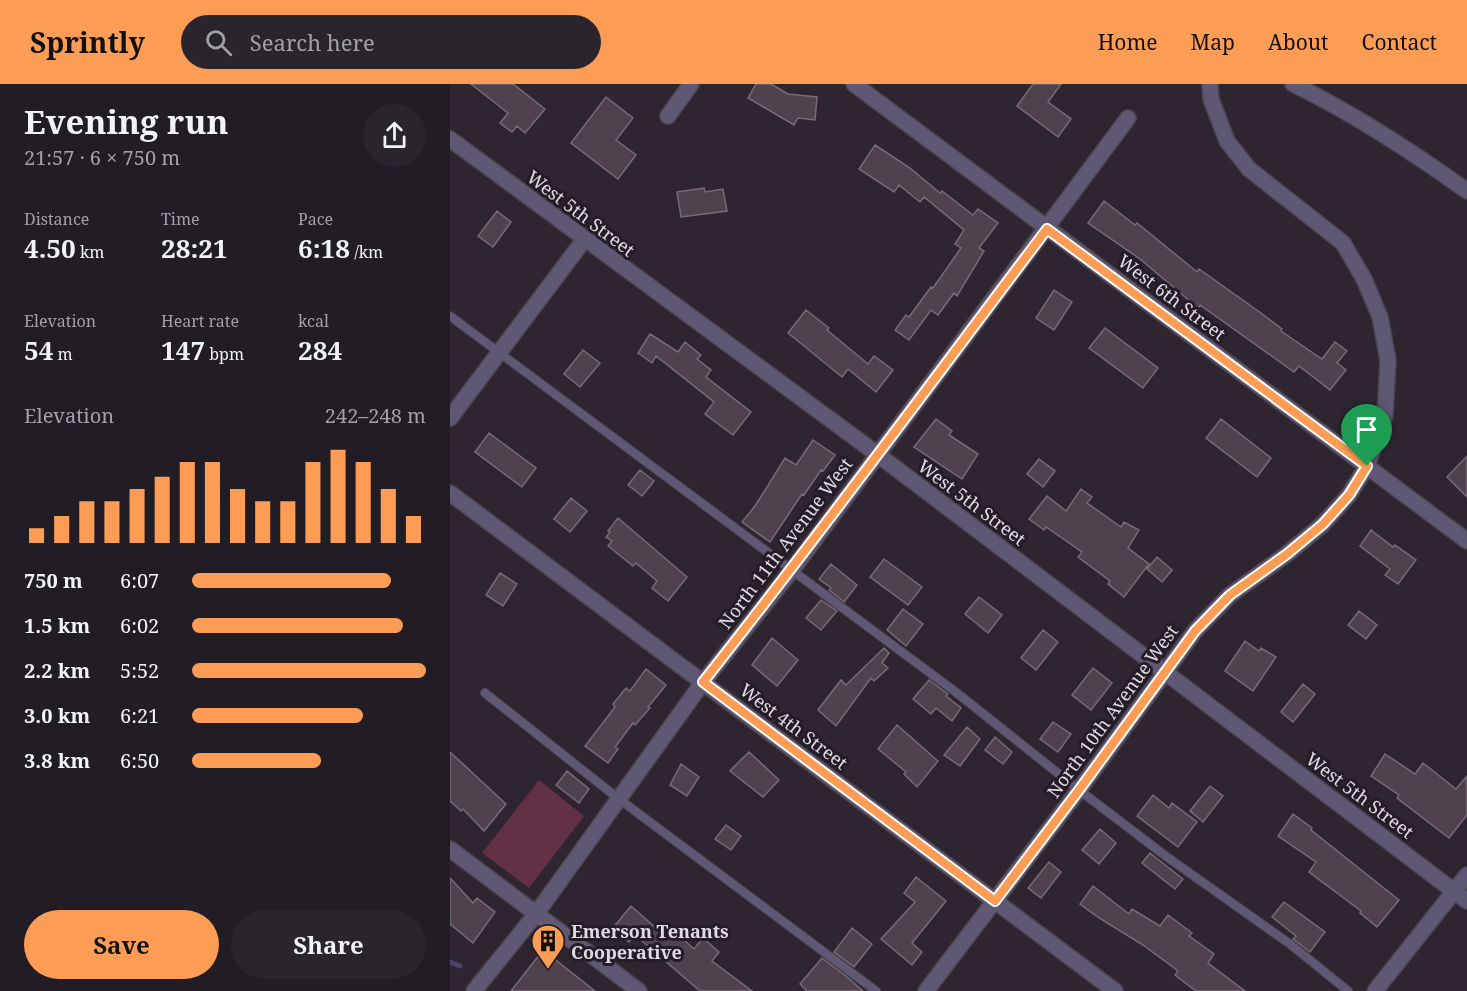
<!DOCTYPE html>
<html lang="en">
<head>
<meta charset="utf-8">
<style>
  :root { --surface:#221c25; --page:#2a252d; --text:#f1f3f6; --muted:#a2a1a7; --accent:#fd9d55 }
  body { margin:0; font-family:"Noto Serif",serif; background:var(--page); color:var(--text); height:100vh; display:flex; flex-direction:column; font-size:22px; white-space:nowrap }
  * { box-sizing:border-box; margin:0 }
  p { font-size:20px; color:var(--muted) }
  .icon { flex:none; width:33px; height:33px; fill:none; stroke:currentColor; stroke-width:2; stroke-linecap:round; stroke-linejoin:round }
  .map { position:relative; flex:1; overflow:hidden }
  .details { display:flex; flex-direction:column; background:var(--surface); width:450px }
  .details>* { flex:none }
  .pin { position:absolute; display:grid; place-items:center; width:51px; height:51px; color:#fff; margin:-62px -26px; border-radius:50% 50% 50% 0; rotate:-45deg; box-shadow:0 0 6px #0007 }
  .pin .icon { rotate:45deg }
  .round { display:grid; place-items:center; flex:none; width:63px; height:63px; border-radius:32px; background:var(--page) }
  .headline { display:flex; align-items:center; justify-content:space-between; height:102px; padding:0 24px }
  h1 { font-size:33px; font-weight:700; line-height:45px }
  .figures { display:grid; grid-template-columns:repeat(3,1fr); gap:9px; height:102px; padding:6px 24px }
  .figures div { display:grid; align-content:center }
  .figures b { font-size:26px; font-weight:700 }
  .figures small { font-size:16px; font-weight:400 }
  .figures p { font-size:16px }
  .chart { height:168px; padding:12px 24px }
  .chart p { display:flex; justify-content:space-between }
  .chart svg { width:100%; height:108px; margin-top:6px; stroke:var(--accent); stroke-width:6 }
  .action { display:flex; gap:12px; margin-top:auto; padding:12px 24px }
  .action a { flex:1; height:69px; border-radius:36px; background:var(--accent); color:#111; font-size:24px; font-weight:700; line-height:69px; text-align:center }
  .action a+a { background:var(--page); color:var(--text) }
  ul { padding:0 24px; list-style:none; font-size:20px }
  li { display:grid; grid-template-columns:96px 72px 1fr; align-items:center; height:45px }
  li i { height:15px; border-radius:8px; background:var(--accent) }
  header { display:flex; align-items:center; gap:36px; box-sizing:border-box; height:84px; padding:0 30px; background:var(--accent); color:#111 }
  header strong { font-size:28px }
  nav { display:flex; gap:33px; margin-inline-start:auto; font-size:21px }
  .search { width:420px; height:54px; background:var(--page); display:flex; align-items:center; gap:15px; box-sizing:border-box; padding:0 21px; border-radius:33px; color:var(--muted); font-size:22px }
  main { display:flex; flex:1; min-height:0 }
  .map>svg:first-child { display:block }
  .green { fill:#633145 }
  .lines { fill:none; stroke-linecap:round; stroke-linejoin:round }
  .stream { stroke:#4c456f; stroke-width:5 }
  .building { fill:#50424c; stroke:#796a74; stroke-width:1.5 }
  .service-casing { stroke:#4a424d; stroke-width:10 }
  .minor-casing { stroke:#4a424d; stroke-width:18 }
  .tertiary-casing { stroke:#4a424d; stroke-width:18 }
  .service { stroke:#5f5874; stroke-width:8 }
  .minor { stroke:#5f5874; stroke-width:15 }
  .tertiary { stroke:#5f5874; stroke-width:15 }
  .route-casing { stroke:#fff; stroke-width:12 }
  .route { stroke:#fd9d55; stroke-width:8 }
  .labels { text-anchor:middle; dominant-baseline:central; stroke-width:6; stroke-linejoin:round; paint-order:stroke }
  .street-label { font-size:18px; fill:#e0dae2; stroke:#241c27 }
  .poi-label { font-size:18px; font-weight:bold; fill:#e0dae2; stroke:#241c27; text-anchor:start }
</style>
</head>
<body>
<header>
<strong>Sprintly</strong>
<div class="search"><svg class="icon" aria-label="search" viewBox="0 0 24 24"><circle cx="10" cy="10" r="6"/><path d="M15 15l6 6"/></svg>Search here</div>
<nav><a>Home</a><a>Map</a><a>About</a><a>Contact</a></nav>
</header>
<main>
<section class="details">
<div class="headline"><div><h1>Evening run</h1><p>21:57 · 6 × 750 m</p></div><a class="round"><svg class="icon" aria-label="share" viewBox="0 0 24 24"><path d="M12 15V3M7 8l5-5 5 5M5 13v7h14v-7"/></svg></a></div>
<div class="figures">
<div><p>Distance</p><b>4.50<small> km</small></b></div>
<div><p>Time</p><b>28:21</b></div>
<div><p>Pace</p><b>6:18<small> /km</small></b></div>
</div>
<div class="figures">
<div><p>Elevation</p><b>54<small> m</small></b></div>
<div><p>Heart rate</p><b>147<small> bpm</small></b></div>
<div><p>kcal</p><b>284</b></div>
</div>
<div class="chart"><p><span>Elevation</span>242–248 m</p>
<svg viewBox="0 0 160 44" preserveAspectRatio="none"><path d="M5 44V38M15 44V33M25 44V27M35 44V27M45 44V22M55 44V17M65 44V11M75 44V11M85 44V22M95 44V27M105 44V27M115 44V11M125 44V6M135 44V11M145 44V22M155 44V33"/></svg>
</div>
<ul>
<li><b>750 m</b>6:07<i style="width:85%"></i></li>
<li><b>1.5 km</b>6:02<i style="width:90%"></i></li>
<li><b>2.2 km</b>5:52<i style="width:100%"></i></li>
<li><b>3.0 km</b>6:21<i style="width:73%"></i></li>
<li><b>3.8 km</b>6:50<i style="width:55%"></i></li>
</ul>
<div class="action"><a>Save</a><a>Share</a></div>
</section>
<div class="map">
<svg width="1017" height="907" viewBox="0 0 1017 907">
  <rect width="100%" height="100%" fill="#2e2531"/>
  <!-- green -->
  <path class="green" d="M89 696 134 732 79 804 32 769Z"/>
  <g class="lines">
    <!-- stream -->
    <path class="stream" d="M0 878 10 882"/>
  </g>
  <!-- building -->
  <path class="building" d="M21 0H63L95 25 75 49 67 42 62 48 50 39 58 29Z
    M306 0H321L338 10 367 13 365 36 348 34 344 41 298 14Z
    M583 0H611L598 18 621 35 608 53 567 22Z
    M156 13 183 34 166 56 186 71 168 95 121 59Z
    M425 61 460 84 490 109 492 107 523 131 528 125 548 139 529 164 534 167 507 212 504 209 488 231 481 226 459 256 445 246 456 231 459 233 481 203 483 204 511 164 505 160 514 146 474 113 470 118 449 101 444 108 409 85Z
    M254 104 255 108 273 105 277 127 231 133 227 108Z
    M654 117 685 141 687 139 747 188 749 185 811 229 832 245 831 247 872 275 885 258 897 267 887 279 896 286 880 306 849 282 844 288 750 221 748 224 690 175 638 139Z
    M47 127 61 138 43 163 28 152Z
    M604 206 622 218 604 246 586 234Z
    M356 226 379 244 377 246 418 280 424 272 443 286 426 308 398 285 392 293 338 249Z
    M655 244 708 284 693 304 639 264Z
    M200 250 228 268 235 258 251 271 247 275 261 286 256 293 301 328 283 351 255 330 264 318 206 272 202 279 188 269Z
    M133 266 150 279 130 303 114 290Z
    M486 335 502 347 499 351 528 370 512 395 464 363Z
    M771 335 821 374 807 393 756 354Z
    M39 349 86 384 72 403 25 368Z
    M363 356 385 371 373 387 371 386 354 411 352 410 320 458 292 438 305 422 335 374 346 381Z
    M1017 372V413L997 393Z
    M589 375 605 387 593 403 577 390Z
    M190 386 204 397 192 412 178 401Z
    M631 405 642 413 637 419 671 443 674 438 689 446 678 464 699 480 674 513 658 500 660 497 628 473 632 468 596 443 594 446 579 435 597 412 616 427Z
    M121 414 137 427 120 448 104 435Z
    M168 434 237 493 218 517 202 504 207 497 186 479 183 482 158 462 162 457 156 453 160 448 158 447Z
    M921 446 943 463 945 461 966 476 948 500 935 491 940 485 910 462Z
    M707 473 722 486 712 498 697 485Z
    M434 475 472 503 458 521 420 493Z
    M381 480 407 501 394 518 379 506 381 504 369 495Z
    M50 489 67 500 53 522 36 511Z
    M529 513 552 531 538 549 515 530Z
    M371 516 387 527 371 546 356 534Z
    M453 525 473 540 456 562 437 546Z
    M909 527 927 541 916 555 898 541Z
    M593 546 608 558 586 586 571 574Z
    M322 554 348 576 327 602 302 581Z
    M795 557 809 567 811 564 826 573 803 607 775 587Z
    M434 564 439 569 432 579 438 584 424 597 421 594 386 642 368 626 391 596 396 601Z
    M643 584 662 599 641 626 622 611Z
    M196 585 216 601 198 623 200 624 185 641 183 639 165 663 168 665 158 679 135 662 165 623 163 620 176 604 180 607Z
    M479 596 498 610 496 612 511 624 502 637 486 624 481 630 463 615Z
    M853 600 865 610 843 638 831 628Z
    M603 638 621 650 608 668 590 655Z
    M447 641 488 677 467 703 454 690 456 688 428 665Z
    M517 643 530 655 510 682 494 671Z
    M545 653 562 668 553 680 535 666Z
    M0 668 56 720 34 747 13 725 11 727 0 717Z
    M299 668 329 696 313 713 280 687Z
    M935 670 965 690 973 679 1006 705 1017 692V731L999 754 947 714 949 711 921 692Z
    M231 680 249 693 237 712 220 701Z
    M117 687 139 705 129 719 106 701Z
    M760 702 773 712 753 738 740 727Z
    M703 711 719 724 722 719 747 738 728 763 687 732Z
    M843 730 862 744 861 746 949 816 927 843 910 829 911 827 859 788 866 778 828 752Z
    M276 741 291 752 281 766 265 755Z
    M650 745 666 759 649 780 632 766Z
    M700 769 733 795 725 805 692 779Z
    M599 778 611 788 591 814 578 804Z
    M466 793 496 817 462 859 472 868 462 881 431 855 465 818 454 809Z
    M0 794 23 819 27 814 45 828 23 859 0 840Z
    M643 802 679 830 682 825 710 842 718 831 742 849 739 852 764 870 758 879 795 907H746L725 891 728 887 693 861 649 834 630 820Z
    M834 818 875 848 860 868 843 855 846 852 822 833Z
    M181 822 215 852 221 844 244 865 253 854 269 868 262 877 302 907H250L185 851 179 858 163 844Z
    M402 844 422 860 404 883 384 868Z
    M93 866 145 907H61Z
    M372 874 396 892 413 907H357L350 900Z"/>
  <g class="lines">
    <!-- service casing -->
    <g class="service-casing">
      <path id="service" d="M0 232 507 609 629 706 717 773 840 860 898 907
        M35 609 169 715 426 907"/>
    </g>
    <!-- minor casing -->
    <g class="minor-casing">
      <path id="minor" d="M404 0 1017 457
        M218 32 241 0
        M0 55 427 370 1017 817
        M0 334 134 156
        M24 907 86 830 253 598 342 486 678 34
        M925 907 1017 791"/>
    </g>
    <!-- tertiary casing -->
    <g class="tertiary-casing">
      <path id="tertiary" d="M843 0C905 30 961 67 1017 107
        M0 409 665 907
        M0 765 189 907
        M476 907 629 706 745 547 780 511 837 470 873 440 899 411 917 382 935 331 938 276 930 233 914 195 893 159 799 85 777 57 761 15 760 0"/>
    </g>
    <!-- service -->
    <use href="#service" class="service"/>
    <!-- minor -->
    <use href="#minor" class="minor"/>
    <!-- tertiary -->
    <use href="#tertiary" class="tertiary"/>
  </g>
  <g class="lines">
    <!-- route casing -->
    <g class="route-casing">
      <path id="route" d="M597 145 917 382 899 411 873 440 837 470 780 511 745 547 629 706 545 817 253 598C371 449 483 296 597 145Z"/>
    </g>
    <!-- route -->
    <use href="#route" class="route"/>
  </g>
  <!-- icons -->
  <defs>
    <g id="building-pin" transform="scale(1.725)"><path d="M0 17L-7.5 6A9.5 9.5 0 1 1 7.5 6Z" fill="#fd9d55" stroke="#241c27"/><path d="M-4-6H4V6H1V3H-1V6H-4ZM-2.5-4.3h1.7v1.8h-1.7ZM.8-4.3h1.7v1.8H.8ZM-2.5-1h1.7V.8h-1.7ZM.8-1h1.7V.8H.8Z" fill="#111"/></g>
  </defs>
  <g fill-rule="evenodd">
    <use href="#building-pin" x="98" y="857"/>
  </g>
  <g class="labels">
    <!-- street labels -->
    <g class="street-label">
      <text transform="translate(131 129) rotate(37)">West 5th Street</text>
      <text transform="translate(722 213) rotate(37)">West 6th Street</text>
      <text transform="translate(522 418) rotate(37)">West 5th Street</text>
      <text transform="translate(335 459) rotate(-53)">North 11th Avenue West</text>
      <text transform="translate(662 627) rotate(-54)">North 10th Avenue West</text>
      <text transform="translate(344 642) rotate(37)">West 4th Street</text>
      <text transform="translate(910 711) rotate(37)">West 5th Street</text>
    </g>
    <!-- poi labels -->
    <g class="poi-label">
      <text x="121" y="847">Emerson Tenants<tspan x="121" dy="21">Cooperative</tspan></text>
    </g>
  </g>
</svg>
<div class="pin" style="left:917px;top:382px;background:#1e9e55"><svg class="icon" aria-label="arrive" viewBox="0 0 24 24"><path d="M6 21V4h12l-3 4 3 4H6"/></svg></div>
</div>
</main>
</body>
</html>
